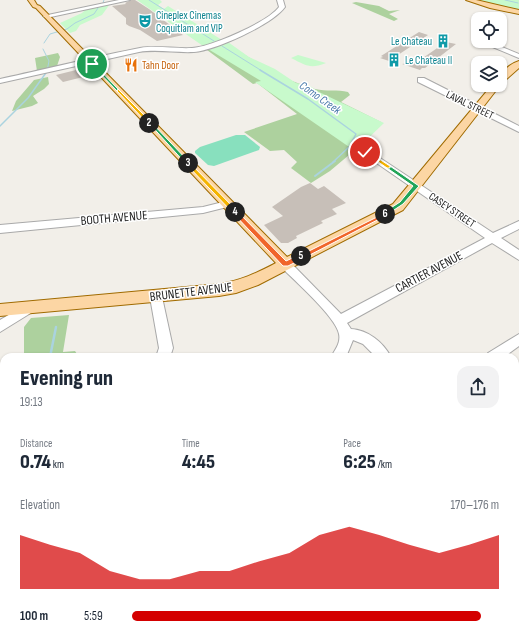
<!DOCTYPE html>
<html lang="en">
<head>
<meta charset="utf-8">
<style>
  :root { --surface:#fff; --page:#f2f2f3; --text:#1f2937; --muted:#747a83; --accent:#d40000 }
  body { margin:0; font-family:"Sofia Sans Condensed",sans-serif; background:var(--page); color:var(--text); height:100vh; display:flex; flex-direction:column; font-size:15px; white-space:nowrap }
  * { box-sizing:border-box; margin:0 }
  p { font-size:13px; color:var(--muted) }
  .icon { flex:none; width:22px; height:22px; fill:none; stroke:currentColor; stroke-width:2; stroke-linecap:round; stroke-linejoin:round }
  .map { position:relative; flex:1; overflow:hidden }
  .details { position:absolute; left:0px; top:353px; width:519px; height:286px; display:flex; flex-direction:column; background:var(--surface); border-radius:12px 12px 0 0; box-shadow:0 1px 3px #0004 }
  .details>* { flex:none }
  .controls { position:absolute; left:471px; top:12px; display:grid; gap:8px }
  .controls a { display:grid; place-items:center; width:36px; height:36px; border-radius:8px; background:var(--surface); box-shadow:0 1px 3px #0004; font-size:20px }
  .pin { position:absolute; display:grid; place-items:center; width:34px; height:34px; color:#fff; margin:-17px; border:2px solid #fff; border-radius:50%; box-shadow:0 1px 4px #0007 }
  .km { position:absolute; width:20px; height:20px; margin:-10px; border-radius:50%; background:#222; color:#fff; font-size:11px; line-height:20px; text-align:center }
  .round { display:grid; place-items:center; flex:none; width:42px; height:42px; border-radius:12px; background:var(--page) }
  .headline { display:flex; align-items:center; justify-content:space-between; height:68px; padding:0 20px }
  h1 { font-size:22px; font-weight:800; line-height:30px }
  .metrics { display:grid; grid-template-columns:repeat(3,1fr); gap:6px; height:68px; padding:4px 20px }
  .metrics div { display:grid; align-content:center }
  .metrics b { font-size:20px; font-weight:800 }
  .metrics small { font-size:11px; font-weight:400 }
  .metrics p { font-size:11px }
  .chart { height:112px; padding:8px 20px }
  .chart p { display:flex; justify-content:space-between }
  .chart svg { width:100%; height:72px; margin-top:4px; fill:var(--accent); opacity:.7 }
  ul { padding:0 20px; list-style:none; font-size:13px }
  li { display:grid; grid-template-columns:64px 48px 1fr; align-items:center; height:30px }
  li i { height:10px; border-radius:5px; background:var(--accent) }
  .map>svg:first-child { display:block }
  .forest { fill:#add19e }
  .park { fill:#c8facc }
  .pitch { fill:#88e0be }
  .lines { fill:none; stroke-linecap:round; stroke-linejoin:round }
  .stream-far4 { stroke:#aad3df; stroke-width:1 }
  .stream-far3 { stroke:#aad3df; stroke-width:1.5 }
  .stream-far2 { stroke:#aad3df; stroke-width:2 }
  .stream-far1 { stroke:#aad3df; stroke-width:2.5 }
  .stream { stroke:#aad3df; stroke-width:3.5 }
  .building { fill:#c7bfb8 }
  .minor-casing { stroke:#a9a9a9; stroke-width:2 }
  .major-casing { stroke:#a06b00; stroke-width:2 }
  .minor { fill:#fff; fill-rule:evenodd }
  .major { fill:#fcd6a4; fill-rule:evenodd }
  .split-1 { fill:#22a559; stroke:#fff }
  .split-2 { fill:#f5b400; stroke:#fff }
  .split-3 { fill:#22a559; stroke:#fff }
  .split-4 { fill:#f5b400; stroke:#fff }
  .split-5 { fill:#f0652b; stroke:#fff }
  .split-6 { fill:#f0652b; stroke:#fff }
  .split-7 { fill:#22a559; stroke:#fff }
  .split-8 { fill:#f5b400; stroke:#fff }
  .labels { text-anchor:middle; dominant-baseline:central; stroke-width:3; stroke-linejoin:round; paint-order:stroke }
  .far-culture-label { font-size:11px; fill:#0d838f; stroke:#fff; text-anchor:start }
  .far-food-label { font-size:11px; fill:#c56008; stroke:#fff; text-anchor:start }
  .far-street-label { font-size:11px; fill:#222; stroke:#fff }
  .far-water-label { font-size:12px; font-style:italic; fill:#4a7aab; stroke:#fff }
  .street-label { font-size:13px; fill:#222; stroke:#fff }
</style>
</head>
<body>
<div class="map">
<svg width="519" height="639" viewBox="0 0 519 639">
  <rect width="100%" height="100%" fill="#f2efe9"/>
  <!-- forest -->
  <path class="forest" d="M356 2 379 6 389 11 400 10 389 14 398 19 394 21 352 3Z
    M226 43C255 61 282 80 315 89 326 92 338 89 348 92L350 95 341 102 381 122 362 144 330 171 311 183 291 168 297 162 284 150 270 151 244 132 297 114 257 83 253 84 207 50Z
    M58 53 60 57 57 66 37 71 35 58Z
    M48 77 49 84 44 89 33 96 38 103 32 106 12 111 16 101 34 80Z
    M69 315 63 352 75 351 79 357H24V327L31 318Z
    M0 404H4V542L0 574Z
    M519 538V594L515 597V542Z"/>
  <!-- park -->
  <path class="park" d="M137 0H160L162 2 158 5 164 9 168 6 222 40 203 46Z
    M474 0H519V10Z
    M110 4 102 15 80 25 76 31 70 33 60 23 82 13 86 9Z
    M228 42 249 57 275 69 296 83 310 86 319 92 384 123 355 151 255 82 261 81 208 49Z
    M298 55 326 63C310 69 307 66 291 58Z"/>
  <!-- pitch -->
  <path class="pitch" d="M236 135H245L260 147 259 150 214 166 208 165 195 153V151L200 147Z"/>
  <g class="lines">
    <!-- stream-far4 -->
    <path class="stream-far4" d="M149 0 214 41
      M505 0 518 3
      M103 3 104 0
      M44 43 50 34 67 29 75 23 94 14 98 8
      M222 46 262 71
      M43 49 49 61 47 71"/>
    <!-- stream-far3 -->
    <path class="stream-far3" d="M260 70 308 99 356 134 349 147 333 162
      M0 126 28 98 48 70"/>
    <!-- stream-far2 -->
    <path class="stream-far2" d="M315 176 335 161"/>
    <!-- stream-far1 -->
    <path class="stream-far1" d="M50 357 56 327"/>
    <!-- stream -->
    <path class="stream" d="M0 517 4 505"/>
  </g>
  <!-- building -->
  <path class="building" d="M131 0H135L149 9 183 35 157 41 140 30 129 26 126 24V18L112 6 126 4 125 3Z
    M419 32 428 35 389 61 380 58 383 57 381 56Z
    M446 42 456 44 425 68H422L420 70 402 64 417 62Z
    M80 69 87 76 63 82 56 75Z
    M310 183 318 189 324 186 346 203 332 209 337 214 321 221 323 223 296 236 297 238 288 243H281L264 225 283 216 272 207 301 187Z"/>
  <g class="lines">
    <!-- minor casing -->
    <g class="minor-casing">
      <path id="minor" d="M119 0H130L46 18 43 16Z
        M277 0H283L285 7C272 25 215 50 194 52 176 53 157 49 139 52 93 62 46 73 0 83V79C47 69 93 57 140 48 157 45 175 49 192 48 211 47 268 22 279 7Z
        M478 41H487L519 54V58Z
        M418 78H424L519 126V132L418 82Z
        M365 148 493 233 519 221V229L501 238 519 250V260L492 243 347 323 351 329C368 330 383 342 391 357H376L363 344 353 340 346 357H331C335 350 341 343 339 334 336 317 294 280 281 267L279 264 281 261H289L341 314 485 238 362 153 360 151Z
        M227 201 231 202 232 204 231 206 203 213 0 233V225L203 207Z
        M156 292 160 294 162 297 173 348 170 357H156L159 348 150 297 152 294Z
        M29 303 34 305 35 308 34 311 0 332V320Z
        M519 334V346L504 357H486L488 353Z
        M515 412 519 413V427L515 426Z
        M113 635H137L138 639H114Z"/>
    </g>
    <!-- major casing -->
    <g class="major-casing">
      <path id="major" d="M28 0H34L37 5 40 6 287 257 393 204 492 85H500C500 73 507 65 519 61V68L501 84 403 210 258 285 236 293 219 296 0 316V304L219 284C240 281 257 273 276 263L36 8 33 7Z
        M466 0H476L519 10V14L490 8Z"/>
    </g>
    <!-- minor -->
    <use href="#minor" class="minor"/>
    <!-- major -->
    <use href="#major" class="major"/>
  </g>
  <!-- split-1 -->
  <path class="split-1" d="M92 62 119 90V91H117L91 64Z"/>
  <!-- split-2 -->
  <path class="split-2" d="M118 89 151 122V124H148L117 91Z"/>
  <!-- split-3 -->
  <path class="split-3" d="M148 122H151L189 162V164H186Z"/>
  <!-- split-4 -->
  <path class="split-4" d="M188 161 237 211V214H234L186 164Z"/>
  <!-- split-5 -->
  <path class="split-5" d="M234 211H237L286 261 301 254 304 255V258L288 266H283L234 214Z"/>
  <!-- split-6 -->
  <path class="split-6" d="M385 213 388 214 387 215 304 258 299 256Z"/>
  <!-- split-7 -->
  <path class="split-7" d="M387 166H390L419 186 403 204 385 216 383 214V213L400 202 413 186 387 168Z"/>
  <!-- split-8 -->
  <path class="split-8" d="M365 150 390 166V168H387L364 152Z"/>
  <!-- icons -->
  <defs>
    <g id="theatre-bare" transform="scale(1.08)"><path d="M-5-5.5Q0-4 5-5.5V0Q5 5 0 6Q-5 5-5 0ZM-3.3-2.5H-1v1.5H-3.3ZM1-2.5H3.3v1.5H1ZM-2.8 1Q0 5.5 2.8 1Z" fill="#0f9aa8" stroke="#fff" stroke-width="2.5" paint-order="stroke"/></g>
    <g id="building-bare" transform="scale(1.08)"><path d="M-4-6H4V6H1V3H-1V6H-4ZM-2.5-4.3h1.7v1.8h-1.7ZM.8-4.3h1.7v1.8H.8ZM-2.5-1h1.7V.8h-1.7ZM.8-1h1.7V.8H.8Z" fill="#0f9aa8" stroke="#fff" stroke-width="2.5" paint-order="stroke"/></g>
    <g id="restaurant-bare" transform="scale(1.08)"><path d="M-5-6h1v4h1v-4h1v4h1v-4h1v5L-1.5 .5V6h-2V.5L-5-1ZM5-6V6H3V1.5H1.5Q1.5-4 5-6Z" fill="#e8710a" stroke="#fff" stroke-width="2.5" paint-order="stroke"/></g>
  </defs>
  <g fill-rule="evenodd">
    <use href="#theatre-bare" x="145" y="21"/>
    <use href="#building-bare" x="443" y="41"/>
    <use href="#building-bare" x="394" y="60"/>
    <use href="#restaurant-bare" x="131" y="65"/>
  </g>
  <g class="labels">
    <!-- far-culture labels -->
    <g class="far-culture-label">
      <text x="156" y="15">Cineplex Cinemas<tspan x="156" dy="13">Coquitlam and VIP</tspan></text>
      <text x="432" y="41" text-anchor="end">Le Chateau</text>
      <text x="405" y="60">Le Chateau II</text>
    </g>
    <!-- far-food labels -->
    <g class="far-food-label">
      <text x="142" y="65">Tahn Door</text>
    </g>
    <!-- far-street labels -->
    <g class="far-street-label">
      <text transform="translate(470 105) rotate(26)">LAVAL STREET</text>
      <text transform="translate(452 210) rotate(34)">CASEY STREET</text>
    </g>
    <!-- far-water labels -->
    <g class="far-water-label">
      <text transform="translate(320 98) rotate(35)">Como Creek</text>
    </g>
    <!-- street labels -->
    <g class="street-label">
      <text transform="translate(114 218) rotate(-5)">BOOTH AVENUE</text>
      <text transform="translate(429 272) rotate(-28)">CARTIER AVENUE</text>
      <text transform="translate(191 292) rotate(-7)">BRUNETTE AVENUE</text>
    </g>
  </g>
</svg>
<div class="controls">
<a><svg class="icon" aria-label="locate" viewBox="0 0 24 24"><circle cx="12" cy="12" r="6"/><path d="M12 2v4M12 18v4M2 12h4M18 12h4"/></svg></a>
<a><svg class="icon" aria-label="layers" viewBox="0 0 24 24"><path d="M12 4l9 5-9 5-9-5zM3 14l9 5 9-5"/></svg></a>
</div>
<div class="pin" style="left:92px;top:64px;background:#1e9e55"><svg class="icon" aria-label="arrive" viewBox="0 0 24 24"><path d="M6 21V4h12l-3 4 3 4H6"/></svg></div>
<div class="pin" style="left:365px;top:152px;background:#d93025"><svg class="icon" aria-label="check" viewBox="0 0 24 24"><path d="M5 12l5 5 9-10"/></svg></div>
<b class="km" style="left:149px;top:123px">2</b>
<b class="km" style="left:188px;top:163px">3</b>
<b class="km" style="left:235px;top:212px">4</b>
<b class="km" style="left:301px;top:256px">5</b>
<b class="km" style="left:385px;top:214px">6</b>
<section class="details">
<div class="headline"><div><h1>Evening run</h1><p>19:13</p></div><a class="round"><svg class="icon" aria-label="share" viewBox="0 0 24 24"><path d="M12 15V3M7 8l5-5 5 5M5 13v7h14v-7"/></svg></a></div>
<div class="metrics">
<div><p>Distance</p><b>0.74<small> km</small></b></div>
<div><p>Time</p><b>4:45</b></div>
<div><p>Pace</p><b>6:25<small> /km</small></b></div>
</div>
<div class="chart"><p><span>Elevation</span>170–176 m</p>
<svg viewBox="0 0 160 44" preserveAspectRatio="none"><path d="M0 44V11L10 17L20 22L30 33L40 38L50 38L60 33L70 33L80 27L90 22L100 11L110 6L120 11L130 17L140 22L150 17L160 11V44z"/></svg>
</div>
<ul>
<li><b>100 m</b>5:59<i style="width:95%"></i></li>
</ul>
</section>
</div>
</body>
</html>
